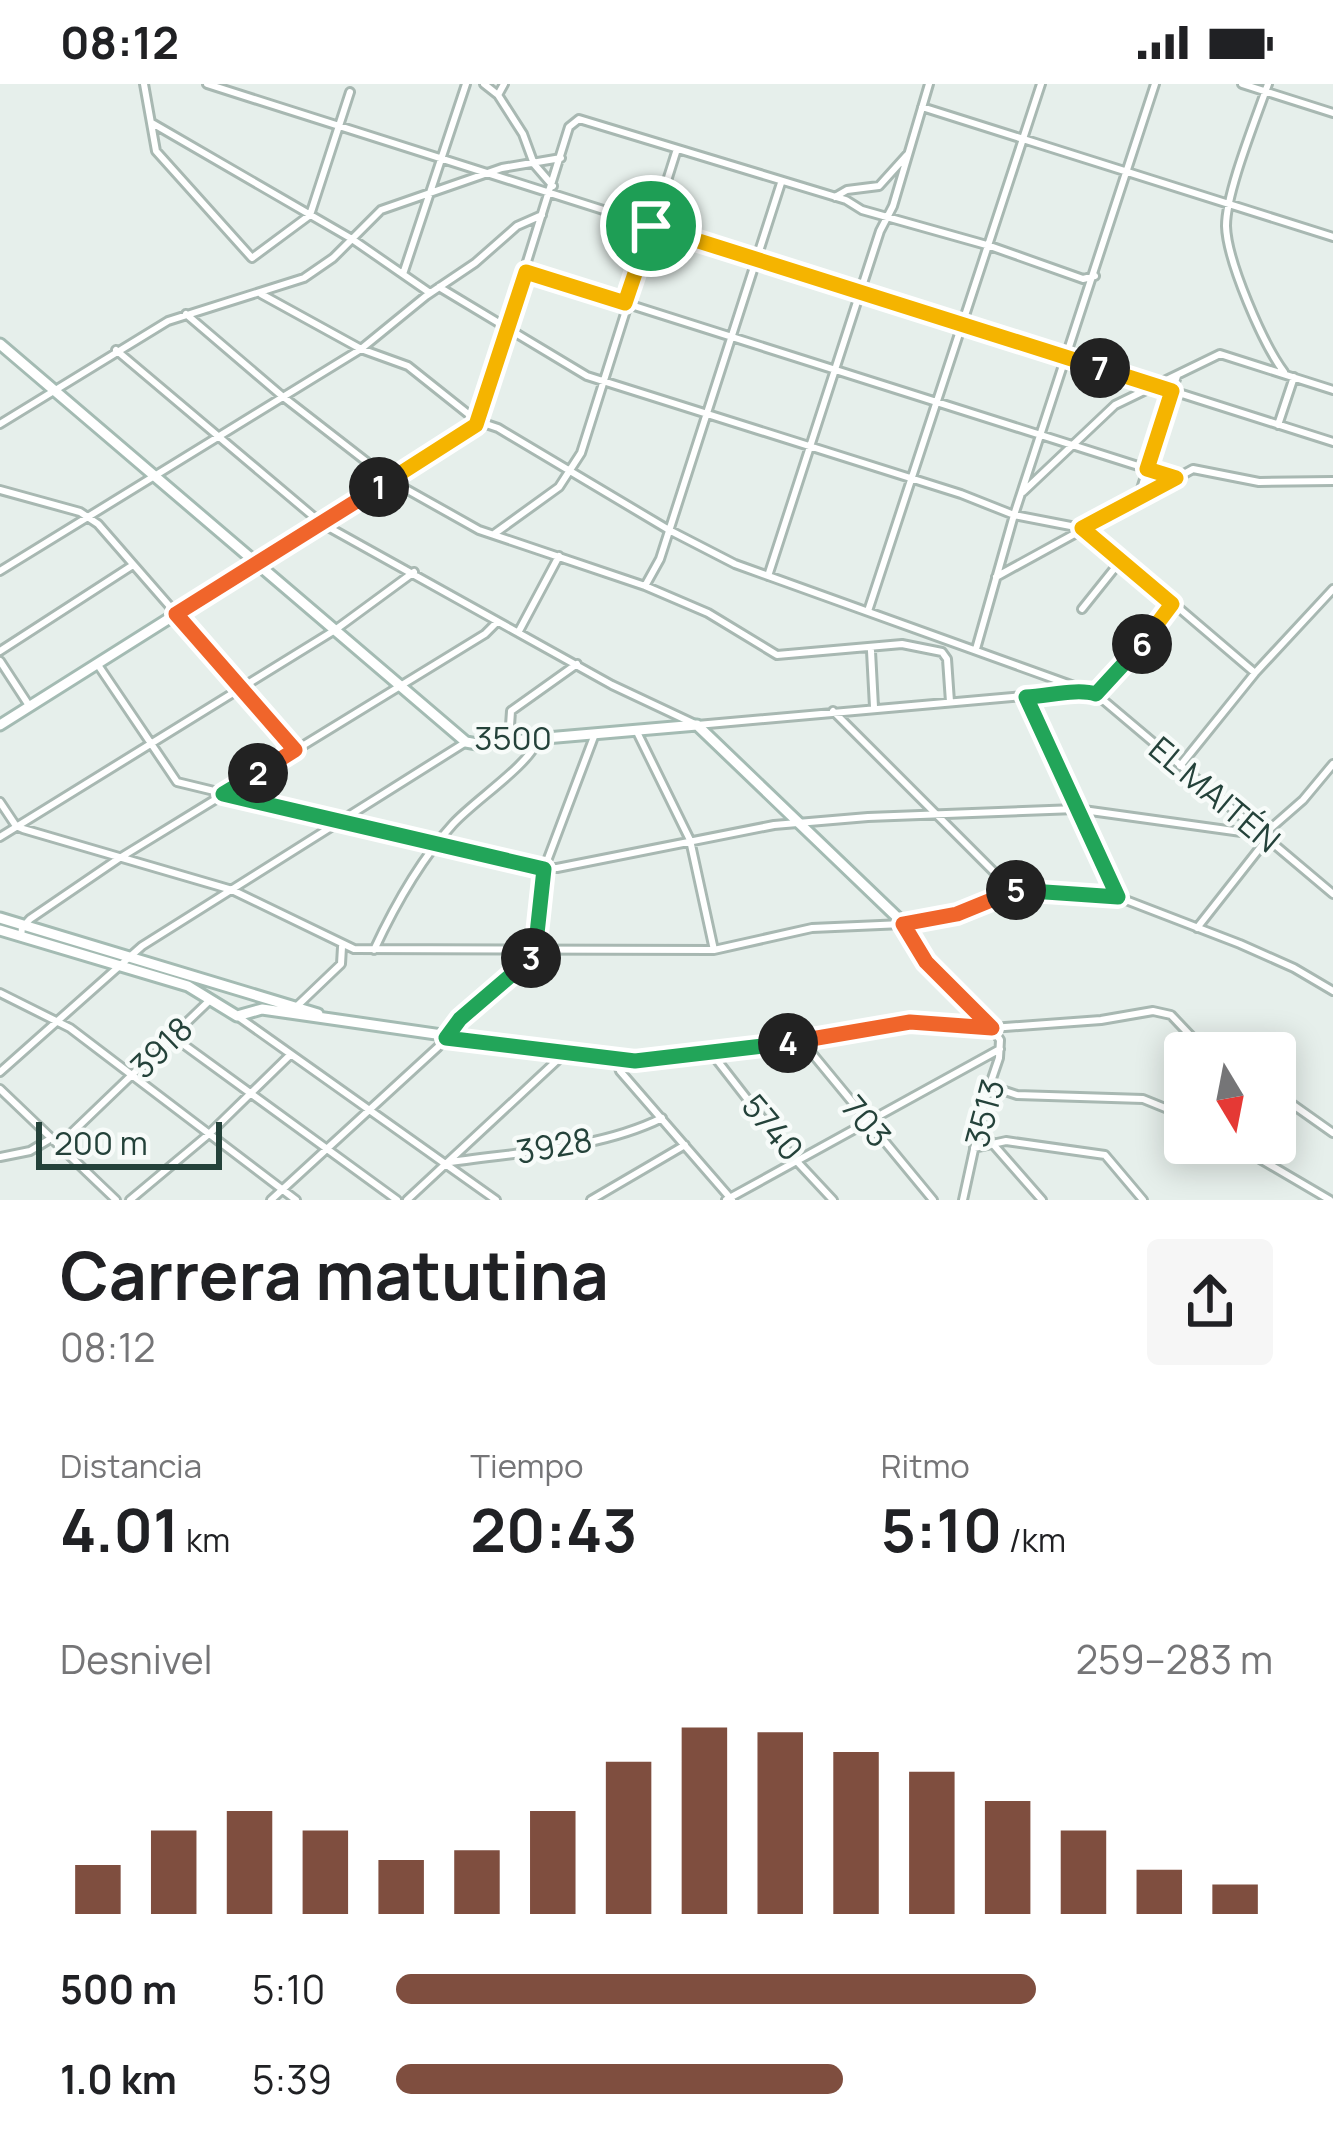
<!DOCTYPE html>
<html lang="es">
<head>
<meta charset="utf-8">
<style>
  :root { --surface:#fff; --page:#f6f6f6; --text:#202124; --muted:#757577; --accent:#7f4e3f }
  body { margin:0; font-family:Manrope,sans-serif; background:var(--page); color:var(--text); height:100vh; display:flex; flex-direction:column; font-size:45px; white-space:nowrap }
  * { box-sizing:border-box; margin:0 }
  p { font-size:39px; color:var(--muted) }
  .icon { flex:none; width:66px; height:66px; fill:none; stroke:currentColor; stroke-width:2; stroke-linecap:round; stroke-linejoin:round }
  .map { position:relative; height:1116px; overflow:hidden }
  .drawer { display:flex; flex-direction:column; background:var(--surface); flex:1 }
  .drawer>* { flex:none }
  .needle { width:78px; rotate:170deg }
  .buttons { position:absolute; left:1164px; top:948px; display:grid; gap:24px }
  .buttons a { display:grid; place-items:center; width:132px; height:132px; border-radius:12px; background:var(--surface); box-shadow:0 6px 30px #0003; font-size:60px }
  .scale { position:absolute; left:36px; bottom:30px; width:186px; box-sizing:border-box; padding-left:12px; border:6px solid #24423a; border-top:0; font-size:33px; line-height:42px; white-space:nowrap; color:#24423a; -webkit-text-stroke:9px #f7fbf9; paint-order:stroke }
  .pin { position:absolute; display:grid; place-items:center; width:102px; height:102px; color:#fff; margin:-51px; border:6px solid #fff; border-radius:50%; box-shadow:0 3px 12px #0007 }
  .km { position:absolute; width:60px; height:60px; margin:-30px; border-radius:50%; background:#222; color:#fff; font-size:33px; line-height:60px; text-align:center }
  .round { display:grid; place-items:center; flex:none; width:126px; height:126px; border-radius:12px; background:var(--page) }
  .head { display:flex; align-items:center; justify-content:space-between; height:204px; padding:0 60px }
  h1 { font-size:66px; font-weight:700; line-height:90px }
  .metrics { display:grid; grid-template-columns:repeat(3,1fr); gap:18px; height:204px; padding:12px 60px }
  .metrics div { display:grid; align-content:center }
  .metrics b { font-size:60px; font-weight:700 }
  .metrics small { font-size:33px; font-weight:400 }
  .metrics p { font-size:33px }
  .chart { height:336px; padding:24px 60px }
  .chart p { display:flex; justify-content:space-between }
  .chart svg { width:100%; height:216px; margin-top:12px; stroke:var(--accent); stroke-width:6 }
  ul { padding:0 60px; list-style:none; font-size:39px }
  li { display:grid; grid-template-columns:192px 144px 1fr; align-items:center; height:90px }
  li i { height:30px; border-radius:15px; background:var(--accent) }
  .status { display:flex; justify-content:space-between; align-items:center; height:84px; padding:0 60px; background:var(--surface); direction:ltr }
  .status svg { height:33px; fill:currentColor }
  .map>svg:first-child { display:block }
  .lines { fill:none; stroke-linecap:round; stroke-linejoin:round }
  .street-casing { stroke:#a8b8b2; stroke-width:12 }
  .secondary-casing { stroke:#a4bbb3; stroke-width:15 }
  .street { stroke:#fff; stroke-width:6 }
  .secondary { stroke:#fff; stroke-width:9 }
  .split-1-casing { stroke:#fff; stroke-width:24 }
  .split-2-casing { stroke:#fff; stroke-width:24 }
  .split-3-casing { stroke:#fff; stroke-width:24 }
  .split-4-casing { stroke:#fff; stroke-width:24 }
  .split-5-casing { stroke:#fff; stroke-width:24 }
  .split-6-casing { stroke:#fff; stroke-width:24 }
  .split-7-casing { stroke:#fff; stroke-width:24 }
  .split-8-casing { stroke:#fff; stroke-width:24 }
  .split-1 { stroke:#f5b400; stroke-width:15 }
  .split-2 { stroke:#f0652b; stroke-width:15 }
  .split-3 { stroke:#22a559; stroke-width:15 }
  .split-4 { stroke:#22a559; stroke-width:15 }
  .split-5 { stroke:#f0652b; stroke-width:15 }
  .split-6 { stroke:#22a559; stroke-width:15 }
  .split-7 { stroke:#f5b400; stroke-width:15 }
  .split-8 { stroke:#f5b400; stroke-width:15 }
  .labels { text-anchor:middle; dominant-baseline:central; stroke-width:9; stroke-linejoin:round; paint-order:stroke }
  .street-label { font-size:33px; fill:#24423a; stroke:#f7fbf9 }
</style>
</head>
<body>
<div class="status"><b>08:12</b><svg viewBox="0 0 49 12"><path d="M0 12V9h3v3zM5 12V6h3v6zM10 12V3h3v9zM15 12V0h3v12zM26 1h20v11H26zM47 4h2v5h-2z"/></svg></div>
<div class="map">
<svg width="1333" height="1116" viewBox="0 0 1333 1116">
  <rect width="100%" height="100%" fill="#e6efeb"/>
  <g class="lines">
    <!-- street casing -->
    <g class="street-casing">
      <path id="street" d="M144 0 156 67 252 174 310 131 350 8
        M207 0 1333 358
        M484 0 498 11 523 50 534 80 553 102
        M1242 0 1333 29
        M1268 0C1256 35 1226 108 1226 142 1227 177 1263 260 1284 288
        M498 11 504 0
        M922 23 1333 153
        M152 39 352 155 430 209
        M835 113 847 106 879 102 907 71
        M527 188 1176 394
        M403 190 466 0
        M439 203 587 292 961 410 1014 431 1081 444 1092 450 1255 589
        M261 210 361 265 408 282 477 337 498 344 669 446 735 480 1096 610 1333 810
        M186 230 282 312 390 396 479 446 645 502 708 529 777 571 902 560 942 568 947 575 950 618
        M116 266 321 439 612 601 697 641 1079 607
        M0 340 168 237 304 194 333 174 381 126 502 84 561 74
        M1278 341 1294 293
        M0 406 80 428 98 440 295 666
        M1023 408 1115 321 1220 270 1333 306
        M1139 411 1177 292
        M494 450 559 403 581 369 677 65
        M257 479 476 341 569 43 579 35 846 116 862 126 990 162 1083 195 1095 192
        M0 487 361 265 426 212 475 179 517 142 542 131
        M768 492 880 147 893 122 929 0
        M996 493 1193 385 1259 398 1333 397
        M645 502 660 475 781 99
        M1082 525 1122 475
        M868 527 1041 0
        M519 547 559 472
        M976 565 1014 431 1155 0
        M0 567 133 481
        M871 567 874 623
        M0 577 30 623
        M98 581 177 698 531 784H557L774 741 868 733 1076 725 1263 751
        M1096 610 1136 568 1172 520
        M1026 613 1117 811
        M833 627 1012 806
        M636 646 690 756 714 866
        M509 657 511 627 577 580
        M1180 682 1255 589 1333 505
        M0 718 16 742 23 745 232 806 354 865 714 866 812 844 903 840 946 832 1023 805 1118 813 1240 860 1294 884 1333 907
        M1263 751 1303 716 1333 680
        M0 753 335 546 414 488
        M1197 844 1267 755
        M21 852 22 844 30 835 118 775 485 550 497 538
        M374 866C394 823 421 775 453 740 476 715 527 683 539 655
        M0 909 70 944 296 1116
        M296 923 341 880 342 863
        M240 934 496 1116
        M172 952 397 1116
        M801 956 933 1116
        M713 971 790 1070 833 1116
        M616 976 620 987 732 1116
        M0 988 142 862 466 658
        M990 1002 1017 1011 1143 1015 1185 1032
        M0 1005 116 1116
        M1275 1008 1333 1049
        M978 1043 1042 1116
        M1233 1059 1330 1116
        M58 1062 210 916
        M974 1064 1006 1057 1105 1071 1143 1116
        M0 1073 30 1067 50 1055
        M444 1079C515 1068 597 1066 662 1034
        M130 1116 209 1050 290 971
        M271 1116 438 963 460 935 531 874 544 785 595 650
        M407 1116 564 970
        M591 1116 685 1061
        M726 1116 1000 965
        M963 1116 985 1015 999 974 1000 956 992 944 1101 936 1153 927 1171 931 1207 969"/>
    </g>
    <!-- secondary casing -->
    <g class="secondary-casing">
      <path id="secondary" d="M0 260 466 658 477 660 697 641 898 834 926 878 992 944
        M0 641 257 479
        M0 834 318 930
        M0 846 188 902 237 932 262 925 616 976 652 977 713 970 910 938 992 944"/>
    </g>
    <!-- street -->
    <use href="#street" class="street"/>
    <!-- secondary -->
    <use href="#secondary" class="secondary"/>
  </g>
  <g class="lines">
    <!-- split-1 casing -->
    <g class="split-1-casing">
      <path id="split-1" d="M379 403 476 341 526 188 625 219 651 142"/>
    </g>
    <!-- split-2 casing -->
    <g class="split-2-casing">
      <path id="split-2" d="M258 689 295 666 176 530 379 403"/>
    </g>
    <!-- split-3 casing -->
    <g class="split-3-casing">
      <path id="split-3" d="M258 689 223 710 544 785 536 859 531 874"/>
    </g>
    <!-- split-4 casing -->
    <g class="split-4-casing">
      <path id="split-4" d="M531 874 460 935 446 954 635 977 788 959"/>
    </g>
    <!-- split-5 casing -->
    <g class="split-5-casing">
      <path id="split-5" d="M788 959 910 938 992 944 926 878 903 840 957 830 1016 806"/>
    </g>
    <!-- split-6 casing -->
    <g class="split-6-casing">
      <path id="split-6" d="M1016 806 1118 813 1026 613C1049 612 1077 604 1096 610L1142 560"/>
    </g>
    <!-- split-7 casing -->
    <g class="split-7-casing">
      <path id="split-7" d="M1100 284 1172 307 1147 385 1176 394 1082 444 1172 520 1142 560"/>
    </g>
    <!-- split-8 casing -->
    <g class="split-8-casing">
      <path id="split-8" d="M651 142 1100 284"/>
    </g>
    <!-- split-1 -->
    <use href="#split-1" class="split-1"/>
    <!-- split-2 -->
    <use href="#split-2" class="split-2"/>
    <!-- split-3 -->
    <use href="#split-3" class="split-3"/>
    <!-- split-4 -->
    <use href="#split-4" class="split-4"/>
    <!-- split-5 -->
    <use href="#split-5" class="split-5"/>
    <!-- split-6 -->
    <use href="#split-6" class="split-6"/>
    <!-- split-7 -->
    <use href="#split-7" class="split-7"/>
    <!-- split-8 -->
    <use href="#split-8" class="split-8"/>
  </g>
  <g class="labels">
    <!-- street labels -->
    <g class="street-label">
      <text x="513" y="653">3500</text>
      <text transform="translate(1215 710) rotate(40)">EL MAITÉN</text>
      <text transform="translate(161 963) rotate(-44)">3918</text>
      <text transform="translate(984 1029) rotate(-75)">3513</text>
      <text transform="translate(867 1037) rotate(50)">703</text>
      <text transform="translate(773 1043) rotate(50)">5740</text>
      <text transform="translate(554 1061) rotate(-10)">3928</text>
    </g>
  </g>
</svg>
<div class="buttons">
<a><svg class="needle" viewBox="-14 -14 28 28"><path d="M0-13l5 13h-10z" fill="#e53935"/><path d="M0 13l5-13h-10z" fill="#757577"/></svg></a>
</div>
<div class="scale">200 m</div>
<div class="pin" style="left:651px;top:142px;background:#1e9e55"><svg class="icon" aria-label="arrive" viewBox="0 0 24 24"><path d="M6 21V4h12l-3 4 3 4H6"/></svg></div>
<b class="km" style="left:379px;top:403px">1</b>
<b class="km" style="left:258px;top:689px">2</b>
<b class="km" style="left:531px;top:874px">3</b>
<b class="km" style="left:788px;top:959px">4</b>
<b class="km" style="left:1016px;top:806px">5</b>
<b class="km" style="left:1142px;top:560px">6</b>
<b class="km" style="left:1100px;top:284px">7</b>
</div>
<section class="drawer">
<div class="head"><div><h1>Carrera matutina</h1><p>08:12</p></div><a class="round"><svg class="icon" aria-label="share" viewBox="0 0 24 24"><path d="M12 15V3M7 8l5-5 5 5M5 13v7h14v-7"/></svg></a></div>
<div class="metrics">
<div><p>Distancia</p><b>4.01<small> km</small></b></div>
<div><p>Tiempo</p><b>20:43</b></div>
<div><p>Ritmo</p><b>5:10<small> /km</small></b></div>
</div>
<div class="chart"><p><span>Desnivel</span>259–283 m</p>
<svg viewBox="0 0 160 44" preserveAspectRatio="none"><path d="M5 44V34M15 44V27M25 44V23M35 44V27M45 44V33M55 44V31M65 44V23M75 44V13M85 44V6M95 44V7M105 44V11M115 44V15M125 44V21M135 44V27M145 44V35M155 44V38"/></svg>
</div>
<ul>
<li><b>500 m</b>5:10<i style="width:73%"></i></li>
<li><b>1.0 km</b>5:39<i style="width:51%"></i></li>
</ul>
</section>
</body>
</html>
